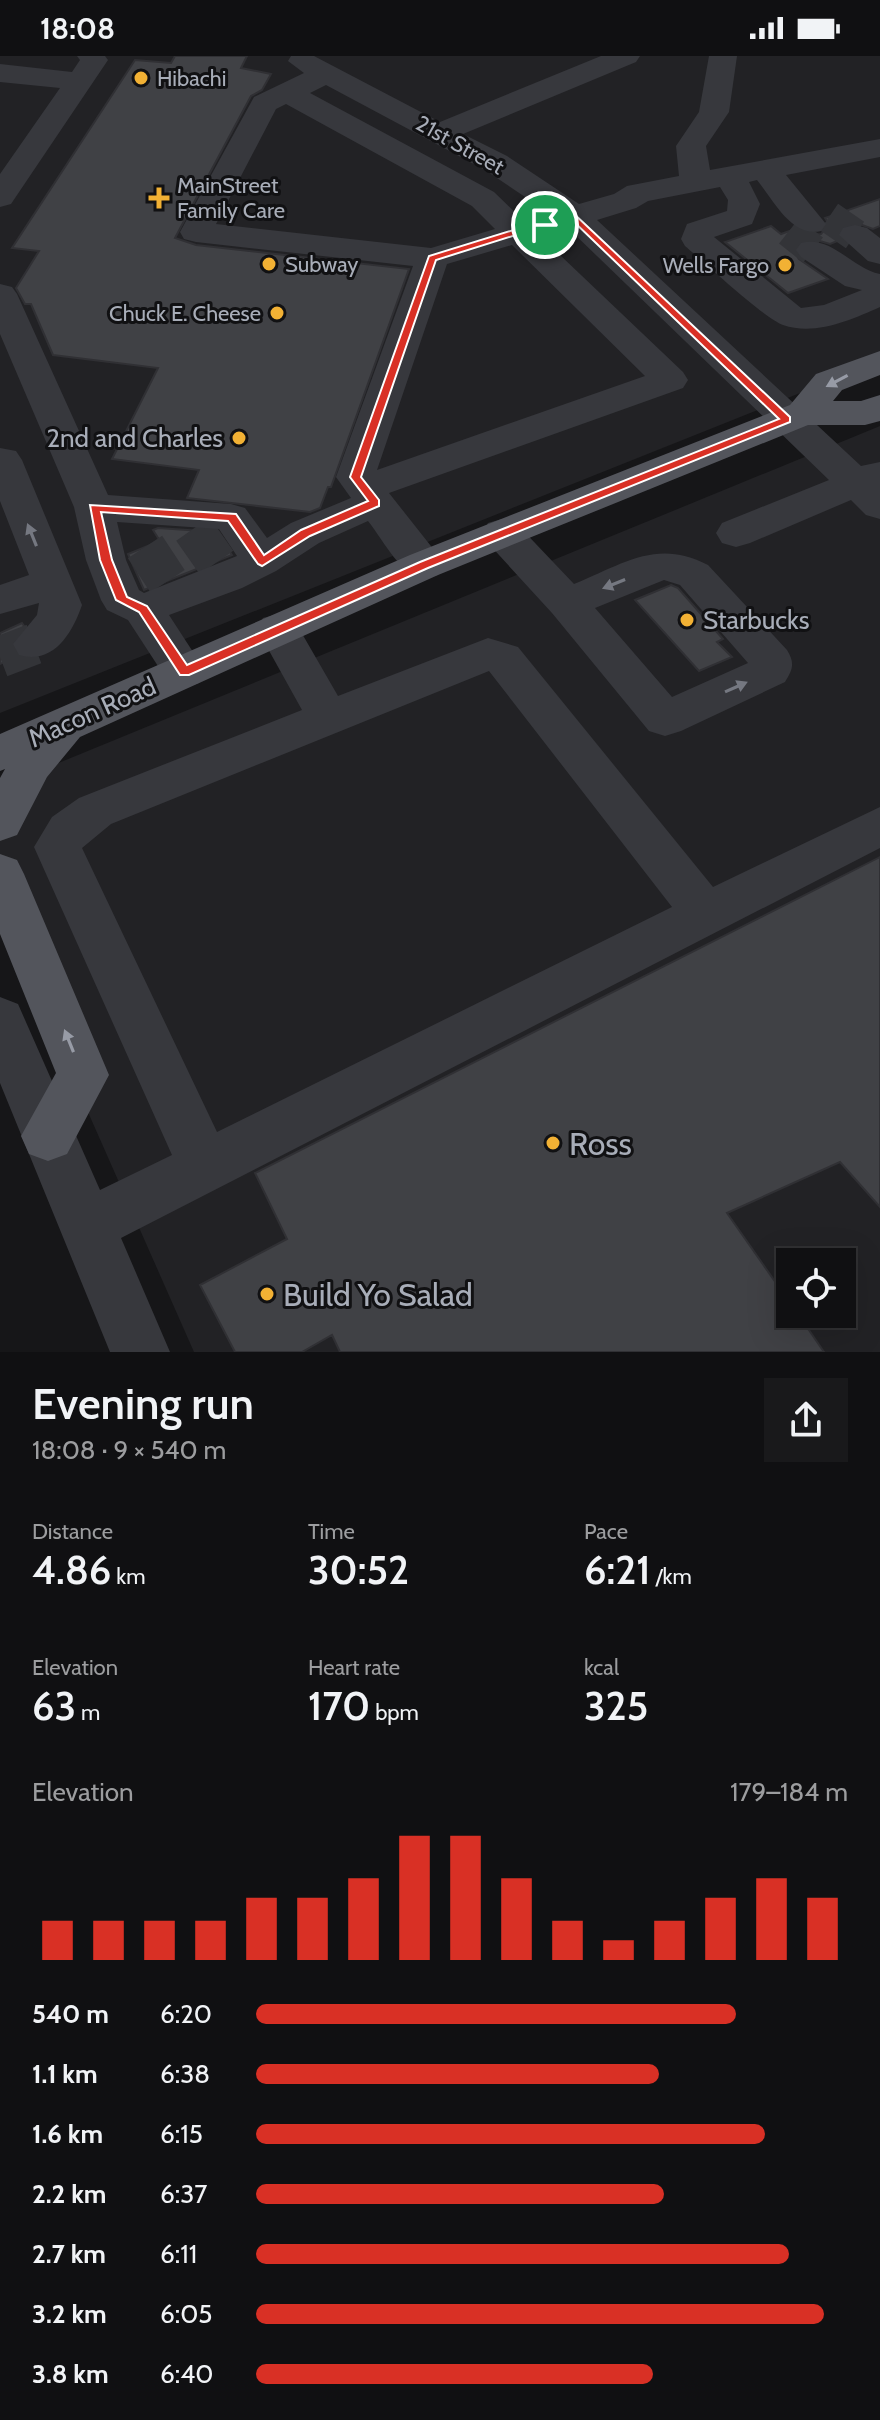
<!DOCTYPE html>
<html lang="en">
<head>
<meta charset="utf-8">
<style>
  :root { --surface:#101012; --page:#19191b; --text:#f1f3f6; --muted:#9c9d9f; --line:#303032; --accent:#d93025 }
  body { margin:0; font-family:Cabin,sans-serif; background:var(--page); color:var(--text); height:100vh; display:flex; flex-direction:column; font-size:30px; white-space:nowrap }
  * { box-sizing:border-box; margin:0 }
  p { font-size:26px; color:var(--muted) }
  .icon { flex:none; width:44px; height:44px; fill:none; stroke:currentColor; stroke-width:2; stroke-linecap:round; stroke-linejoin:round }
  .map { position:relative; height:1296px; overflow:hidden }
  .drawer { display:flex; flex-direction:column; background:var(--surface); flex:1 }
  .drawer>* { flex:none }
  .buttons { position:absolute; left:776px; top:1192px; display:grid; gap:16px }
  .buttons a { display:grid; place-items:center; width:80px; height:80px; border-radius:0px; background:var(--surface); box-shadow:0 8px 32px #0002,0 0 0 2px var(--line); font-size:40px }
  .pin { position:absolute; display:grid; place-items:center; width:68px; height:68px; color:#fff; margin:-34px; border:4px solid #fff; border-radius:50%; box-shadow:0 2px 8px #0007 }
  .round { display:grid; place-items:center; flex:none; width:84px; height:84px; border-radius:0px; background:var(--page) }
  .head { display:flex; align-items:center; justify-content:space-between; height:136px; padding:0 32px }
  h1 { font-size:44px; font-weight:600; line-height:60px }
  .metrics { display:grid; grid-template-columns:repeat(3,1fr); gap:12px; height:136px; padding:8px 32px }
  .metrics div { display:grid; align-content:center }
  .metrics b { font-size:40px; font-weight:600 }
  .metrics small { font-size:22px; font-weight:400 }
  .metrics p { font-size:22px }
  .chart { height:224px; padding:16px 32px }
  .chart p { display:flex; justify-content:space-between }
  .chart svg { width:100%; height:144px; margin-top:8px; stroke:var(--accent); stroke-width:6 }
  ul { padding:0 32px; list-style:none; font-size:26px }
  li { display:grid; grid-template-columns:128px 96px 1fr; align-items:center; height:60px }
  li i { height:20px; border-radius:10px; background:var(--accent) }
  .status { display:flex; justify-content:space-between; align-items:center; height:56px; padding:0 40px; background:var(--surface); direction:ltr }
  .status svg { height:22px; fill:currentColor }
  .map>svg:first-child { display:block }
  .built { fill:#222225; fill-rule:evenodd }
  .building { fill:#404145; stroke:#303034; stroke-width:2 }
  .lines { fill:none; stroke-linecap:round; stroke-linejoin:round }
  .minor-tunnel-far1 { stroke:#333438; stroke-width:32; stroke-dasharray:32 16; stroke-linecap:butt }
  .minor-tunnel { stroke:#333438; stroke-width:41; stroke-dasharray:41 21; stroke-linecap:butt }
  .minor { fill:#37383d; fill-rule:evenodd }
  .major { fill:#53555c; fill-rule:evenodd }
  .oneway { fill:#979ba6 }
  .oneway2 { fill:#757881 }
  .route { fill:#d93025; stroke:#fff; stroke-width:2; fill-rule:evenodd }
  .poi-dot { fill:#f2b134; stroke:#111113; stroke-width:3 }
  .labels { text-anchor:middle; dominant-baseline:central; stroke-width:6; stroke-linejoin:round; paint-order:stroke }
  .far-poi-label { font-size:22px; fill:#a8adb8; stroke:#111113; text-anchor:start }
  .far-street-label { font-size:22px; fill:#a8adb8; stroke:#111113 }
  .poi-label { font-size:26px; fill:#a8adb8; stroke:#111113; text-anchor:end }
  .street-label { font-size:26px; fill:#a8adb8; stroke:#111113 }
  .near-poi-label { font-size:32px; fill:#a8adb8; stroke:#111113; text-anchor:start }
</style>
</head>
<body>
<div class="status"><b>18:08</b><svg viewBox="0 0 49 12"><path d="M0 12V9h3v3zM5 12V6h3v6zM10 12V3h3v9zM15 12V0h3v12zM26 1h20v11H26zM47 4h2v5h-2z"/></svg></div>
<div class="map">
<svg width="880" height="1296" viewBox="0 0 880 1296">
  <rect width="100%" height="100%" fill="#161618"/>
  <!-- built -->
  <path class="built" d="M0 0H880V305L0 657Z
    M880 370V1296H194L0 857V731ZM790 1206H842V1258H790Z"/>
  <!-- building -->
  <path class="building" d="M175 0H247L241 12 271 18 262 34 251 40 175 182 196 189 409 213 331 431H328L320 452 310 456 187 442 199 414 112 403 158 312 53 299 31 248H25L16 232 39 195 12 192 135 4 171 7Z
    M880 143V170L873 173 854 166 840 171 836 179 840 184 830 188 813 183 799 185 793 194 799 203 828 223 788 237 725 186 771 170 781 178 795 173 810 179 821 178 829 168 825 162Z
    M158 472 217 476 232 499 144 534 128 498 160 485 153 474Z
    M671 529 678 532 723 583 717 586 732 601 699 615 635 544Z
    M22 567 24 570 10 588 17 601 0 608V577Z
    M880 801V1151L840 1106 727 1157 790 1247V1258H798L824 1296H340L332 1279 302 1296H235L200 1229 287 1183 255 1117Z"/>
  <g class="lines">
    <!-- minor-tunnel-far1 -->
    <path class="minor-tunnel-far1" d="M829 161 855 179
      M789 175 813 194"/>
    <!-- minor-tunnel -->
    <path class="minor-tunnel" d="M193 473 221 513
      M145 491 172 532
      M0 601 34 588"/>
    <!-- minor -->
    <path class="minor" d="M77 0H105L108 4 11 148 0 151V118L60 32 0 26V8L72 16 80 4Z
      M291 0H314L440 66 601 0H640L636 6 463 78 507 100 579 148 614 138 627 130 679 120 676 90 699 56 709 0H737L729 56 706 90 710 114 880 83V101L786 119 826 168 821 175C792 182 774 145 757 124L749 126 760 148 752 168 714 181 801 252 824 249 862 234 845 230 801 201 796 194 801 187C832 179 851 212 880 218V251C851 264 815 280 783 269 765 263 704 206 685 190L681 183 687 168 727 155 728 144 720 131 648 145 636 152 597 164 861 410 880 406V463L866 459 851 444 750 487 736 491 722 487 716 477 722 467 829 424 568 172 540 180 683 316 688 324 683 332 389 437 438 499 444 509 438 519C403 529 388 490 368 465L319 487 276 515 242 532 169 559 206 616 199 627 184 632 169 627 128 564 107 554 101 544 86 504 74 451 0 278V228L12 231 17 238 108 439 231 448 245 452 267 482 291 467 351 442 336 421 413 210 196 186 184 183 180 176 254 41 304 17 288 5ZM326 29 485 114 549 157 524 165 494 136 310 37ZM286 48 472 150 495 173 431 192 216 168 276 53ZM512 189 645 320 377 414 447 208ZM117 466 219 473 237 500 144 537 139 534 126 504Z
      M855 169 867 172 880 182V208L868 205 839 179 843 172Z
      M0 392 16 395 22 404 82 549C72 578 53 609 19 599L13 588 37 559 39 547 0 558V529L29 519 0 445Z
      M502 463 516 467 574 528C623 508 657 482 708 509L787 594C795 607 793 613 785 626L681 675 665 680 649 675 552 557 488 487 482 477 488 467ZM664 524 680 529 748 607 672 641 595 552Z
      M278 558 293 562 338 640 488 582 518 591 713 831 880 751V792L121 1182 170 1296H110L0 1027V941L18 948 100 1134 172 1099 34 791 52 761 79 742 302 654 257 573 263 562ZM489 615 672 851 217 1076 82 792 111 768Z"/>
    <!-- major -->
    <path class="major" d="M880 295V319L842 334 833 345H861L880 339V365L865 369H808L438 519 80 681 47 721 17 779 0 785V722L5 713 0 715V678L410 499 790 349 816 318Z
      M0 798 17 804 24 818 109 1019 67 1098 48 1105 29 1098 21 1080 56 1017 0 878Z"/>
  </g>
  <!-- one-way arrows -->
  <defs><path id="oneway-solid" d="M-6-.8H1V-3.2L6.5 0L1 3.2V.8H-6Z" transform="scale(2)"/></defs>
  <g class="oneway">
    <use href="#oneway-solid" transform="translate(837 325) rotate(152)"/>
    <use href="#oneway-solid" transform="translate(69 985) rotate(-112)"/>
  </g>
  <g class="oneway2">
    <use href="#oneway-solid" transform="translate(32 479) rotate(-112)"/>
    <use href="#oneway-solid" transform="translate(614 528) rotate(158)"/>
    <use href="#oneway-solid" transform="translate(736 631) rotate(-24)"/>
  </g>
  <!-- route -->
  <path class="route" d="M572 156 790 361V366L428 512 189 619H180L139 556 116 544 100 504 90 449 236 458 264 499 301 474 368 445 350 421 429 200ZM570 162 779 363 420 506 187 609 147 550 127 541 112 504 101 456 228 465 258 508 262 510 310 480 379 450V444L361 421 436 204Z"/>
  <!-- markers -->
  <g class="poi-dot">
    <circle cx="141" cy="22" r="8"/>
    <path d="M155 130h8v8h8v8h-8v8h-8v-8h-8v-8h8z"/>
    <circle cx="269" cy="208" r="8"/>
    <circle cx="785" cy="209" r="8"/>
    <circle cx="277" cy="257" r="8"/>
    <circle cx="239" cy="382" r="8"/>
    <circle cx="687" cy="564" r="8"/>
    <circle cx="553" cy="1087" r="8"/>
    <circle cx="267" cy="1238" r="8"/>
  </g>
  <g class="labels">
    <!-- far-poi labels -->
    <g class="far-poi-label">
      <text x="157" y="22">Hibachi</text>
      <text x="177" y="129">MainStreet<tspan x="177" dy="25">Family Care</tspan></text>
      <text x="285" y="208">Subway</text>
      <text x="769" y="209" text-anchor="end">Wells Fargo</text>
      <text x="261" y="257" text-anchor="end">Chuck E. Cheese</text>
    </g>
    <!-- far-street labels -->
    <g class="far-street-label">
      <text transform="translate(460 89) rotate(29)">21st Street</text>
    </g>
    <!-- poi labels -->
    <g class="poi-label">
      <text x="223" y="382">2nd and Charles</text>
      <text x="703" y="564" text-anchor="start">Starbucks</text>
    </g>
    <!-- street labels -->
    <g class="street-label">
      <text transform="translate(92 656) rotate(-24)">Macon Road</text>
    </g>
    <!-- near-poi labels -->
    <g class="near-poi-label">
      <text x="569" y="1087">Ross</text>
      <text x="283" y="1238">Build Yo Salad</text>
    </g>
  </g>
</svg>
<div class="buttons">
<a><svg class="icon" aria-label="locate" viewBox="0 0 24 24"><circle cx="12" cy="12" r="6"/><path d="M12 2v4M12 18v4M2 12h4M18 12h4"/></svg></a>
</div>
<div class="pin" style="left:545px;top:169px;background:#1e9e55"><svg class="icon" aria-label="arrive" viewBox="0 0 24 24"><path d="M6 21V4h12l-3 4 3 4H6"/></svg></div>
</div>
<section class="drawer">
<div class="head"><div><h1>Evening run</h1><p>18:08 · 9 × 540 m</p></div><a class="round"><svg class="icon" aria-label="share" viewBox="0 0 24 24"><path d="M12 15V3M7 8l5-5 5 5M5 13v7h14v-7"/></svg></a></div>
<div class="metrics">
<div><p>Distance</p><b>4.86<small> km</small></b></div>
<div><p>Time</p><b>30:52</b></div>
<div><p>Pace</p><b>6:21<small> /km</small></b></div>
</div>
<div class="metrics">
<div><p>Elevation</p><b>63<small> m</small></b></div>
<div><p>Heart rate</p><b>170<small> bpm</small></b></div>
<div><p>kcal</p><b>325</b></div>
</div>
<div class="chart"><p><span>Elevation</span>179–184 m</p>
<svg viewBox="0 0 160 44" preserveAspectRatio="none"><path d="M5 44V32M15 44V32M25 44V32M35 44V32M45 44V25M55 44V25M65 44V19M75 44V6M85 44V6M95 44V19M105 44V32M115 44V38M125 44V32M135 44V25M145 44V19M155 44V25"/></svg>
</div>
<ul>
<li><b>540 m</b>6:20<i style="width:81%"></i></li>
<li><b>1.1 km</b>6:38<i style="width:68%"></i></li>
<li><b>1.6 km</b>6:15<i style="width:86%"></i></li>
<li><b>2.2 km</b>6:37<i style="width:69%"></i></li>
<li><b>2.7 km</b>6:11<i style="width:90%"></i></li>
<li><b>3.2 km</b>6:05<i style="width:96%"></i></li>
<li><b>3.8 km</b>6:40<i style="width:67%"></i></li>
</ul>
</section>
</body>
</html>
